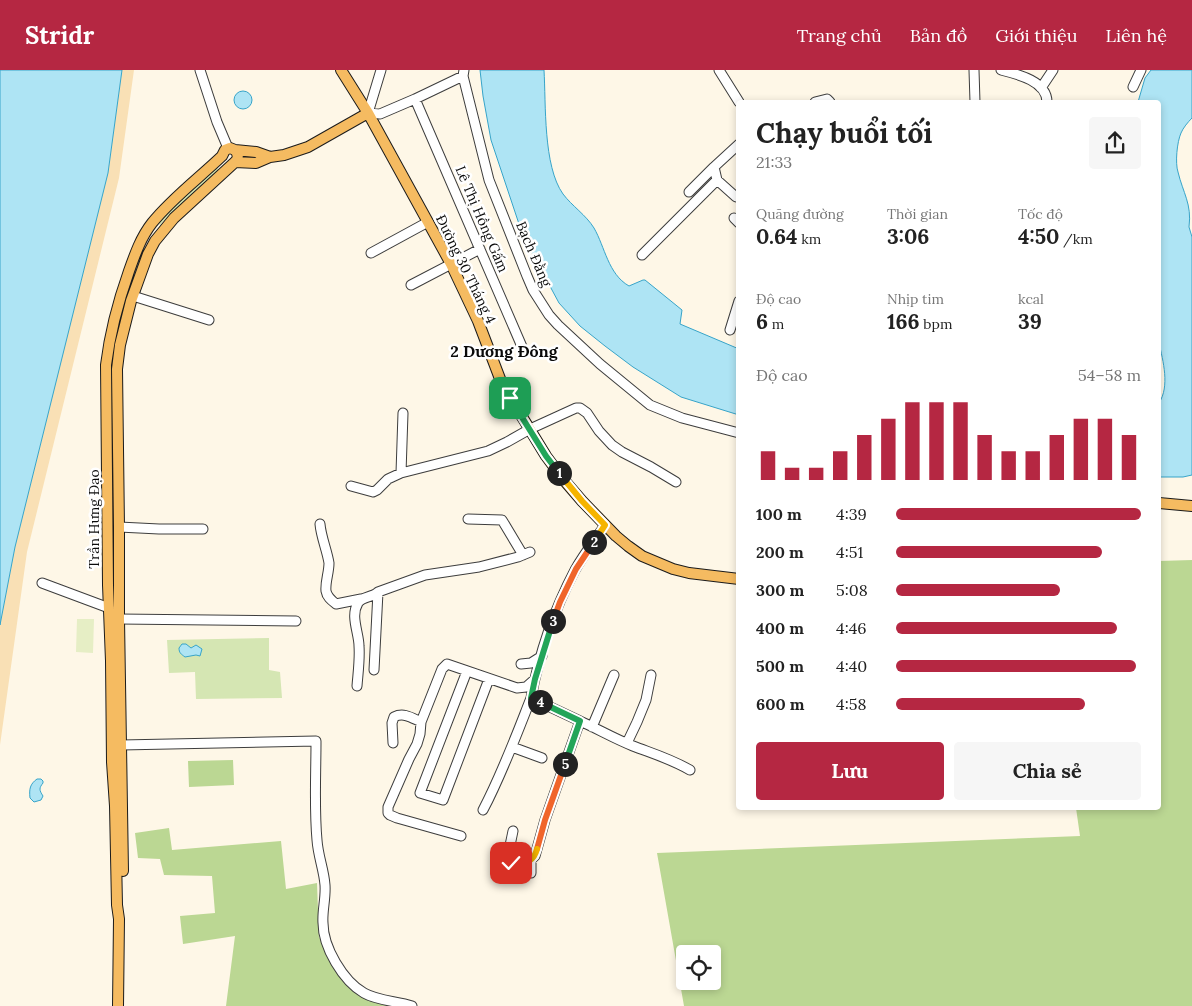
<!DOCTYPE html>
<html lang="vi">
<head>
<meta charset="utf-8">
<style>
  :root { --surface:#fff; --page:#f6f6f6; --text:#222; --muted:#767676; --accent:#b52742 }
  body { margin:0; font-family:Lora,serif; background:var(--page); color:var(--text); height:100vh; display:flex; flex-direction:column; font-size:19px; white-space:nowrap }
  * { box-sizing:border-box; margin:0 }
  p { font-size:16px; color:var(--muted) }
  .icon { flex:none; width:28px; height:28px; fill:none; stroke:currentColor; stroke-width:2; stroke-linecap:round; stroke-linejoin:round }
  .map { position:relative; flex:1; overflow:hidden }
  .side { position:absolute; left:736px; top:30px; width:425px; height:710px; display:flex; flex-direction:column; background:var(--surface); border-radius:5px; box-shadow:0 2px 8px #0003 }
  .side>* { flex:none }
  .fabs { position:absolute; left:676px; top:875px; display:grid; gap:10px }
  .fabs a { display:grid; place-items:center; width:45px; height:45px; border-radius:5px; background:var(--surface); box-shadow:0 2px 8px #0003; font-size:25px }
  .pin { position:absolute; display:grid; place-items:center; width:42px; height:42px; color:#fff; margin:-21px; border-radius:10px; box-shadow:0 2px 8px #0006 }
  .km { position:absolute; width:25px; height:25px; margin:-12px; border-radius:50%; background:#222; color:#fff; font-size:14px; line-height:25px; text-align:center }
  .round { display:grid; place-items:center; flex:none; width:52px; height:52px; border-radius:5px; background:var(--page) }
  .overview { display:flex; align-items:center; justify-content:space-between; height:85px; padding:0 20px }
  h1 { font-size:28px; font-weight:700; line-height:38px }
  .metrics { display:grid; grid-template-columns:repeat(3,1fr); gap:8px; height:85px; padding:5px 20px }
  .metrics div { display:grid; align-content:center }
  .metrics b { font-size:21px; font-weight:700 }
  .metrics small { font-size:14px; font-weight:400 }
  .metrics p { font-size:14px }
  .chart { height:140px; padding:10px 20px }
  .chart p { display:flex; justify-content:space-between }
  .chart svg { width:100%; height:90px; margin-top:5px; stroke:var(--accent); stroke-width:6 }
  .cta { display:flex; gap:10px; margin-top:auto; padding:10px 20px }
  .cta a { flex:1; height:58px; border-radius:5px; background:var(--accent); color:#fff; font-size:20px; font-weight:700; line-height:58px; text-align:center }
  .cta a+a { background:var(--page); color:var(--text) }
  ul { padding:0 20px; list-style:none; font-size:16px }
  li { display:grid; grid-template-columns:80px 60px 1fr; align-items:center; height:38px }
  li i { height:12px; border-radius:6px; background:var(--accent) }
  header { display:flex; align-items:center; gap:30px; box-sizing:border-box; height:70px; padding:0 25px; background:var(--accent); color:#fff }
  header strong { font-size:24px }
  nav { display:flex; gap:28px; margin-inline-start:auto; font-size:18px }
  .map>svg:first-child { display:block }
  .green { fill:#d5e6b3 }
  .forest { fill:#bbd793; fill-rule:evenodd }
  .sand { fill:#f9e0b5 }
  .pitch { fill:#e6eec5 }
  .water { fill:#aee4f4; stroke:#37a4c9 }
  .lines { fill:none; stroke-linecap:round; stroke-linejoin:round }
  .minor-casing { stroke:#3d3d3d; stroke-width:11 }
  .major-casing { stroke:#1b1b1b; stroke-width:12 }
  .minor { stroke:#fff; stroke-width:9 }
  .major { stroke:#f5bb61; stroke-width:10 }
  .split-1-casing { stroke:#fff; stroke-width:10 }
  .split-2-casing { stroke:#fff; stroke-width:10 }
  .split-3-casing { stroke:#fff; stroke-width:10 }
  .split-4-casing { stroke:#fff; stroke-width:10 }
  .split-5-casing { stroke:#fff; stroke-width:10 }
  .split-6-casing { stroke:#fff; stroke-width:10 }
  .split-7-casing { stroke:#fff; stroke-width:10 }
  .split-1 { stroke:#22a559; stroke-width:6 }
  .split-2 { stroke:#f5b400; stroke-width:6 }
  .split-3 { stroke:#f0652b; stroke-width:6 }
  .split-4 { stroke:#22a559; stroke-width:6 }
  .split-5 { stroke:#22a559; stroke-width:6 }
  .split-6 { stroke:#f0652b; stroke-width:6 }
  .split-7 { stroke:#f5b400; stroke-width:6 }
  .labels { text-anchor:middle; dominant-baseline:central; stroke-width:5; stroke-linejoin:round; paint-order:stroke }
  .street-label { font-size:14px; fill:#0a0a0a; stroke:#fff }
  .quarter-label { font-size:16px; font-weight:bold; fill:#0a0a0a; stroke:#fff }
</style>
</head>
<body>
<header>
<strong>Stridr</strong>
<nav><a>Trang chủ</a><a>Bản đồ</a><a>Giới thiệu</a><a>Liên hệ</a></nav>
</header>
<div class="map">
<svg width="1192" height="936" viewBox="0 0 1192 936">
  <rect width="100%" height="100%" fill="#fef7e7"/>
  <!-- green -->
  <path class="green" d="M217 98 219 100 170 144 160 155 158 152 168 141Z
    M269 568V600L280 602 282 628 196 629 195 602 169 603 167 570Z"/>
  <!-- forest -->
  <path class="forest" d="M1192 490V936H684L657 783 1080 766 1076 738H1159V491ZM685 884H712V911H685Z
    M233 690 234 715 189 717 188 691Z
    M169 758 172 780 281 771 286 819 317 813 319 867 345 913 388 936H226L235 866 183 874 180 846 215 843 212 806 164 805 160 789 138 788 135 763Z"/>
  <!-- sand -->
  <path class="sand" d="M122 0H134L119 108 27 482 0 675V555L15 477 108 103Z"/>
  <!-- pitch -->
  <path class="pitch" d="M77 549H94L93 583 76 582Z"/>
  <!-- water -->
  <path class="water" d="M0 0H122L108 103 15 477 0 555Z
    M480 0H544C546 34 543 96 563 124 572 136 586 145 594 158 605 177 608 204 629 216L643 210H645L682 240 680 254 739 279V345L681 327 633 297 605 276 580 256 559 233 523 166 491 70 483 26Z
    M1151 0H1192V48C1188 52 1183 58 1181 63 1177 72 1175 93 1178 102 1183 123 1192 134 1189 157L1192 167V405L1183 407H1159V333C1170 316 1163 291 1159 273V32H1138L1145 8Z
    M234 30a9 9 0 1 1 18 0a9 9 0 1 1-18 0Z
    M182 574H186L191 578 196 575 202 579 200 586 196 585 185 587C181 584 179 583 179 578Z
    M37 709H41L43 711V713C39 718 39 720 43 726L41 730 34 732 30 728C29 719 30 714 37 709Z"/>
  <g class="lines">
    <!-- minor casing -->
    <g class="minor-casing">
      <path id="minor" d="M200 0 217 52 228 78
        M381 0 368 43 380 44 415 29 463 6
        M464 0 463 6 489 110 527 206 533 220 549 245 558 255 600 294 650 335 682 348 739 363
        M719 0 739 32
        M974 0 975 32
        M1001 0C1017 4 1047 11 1047 32
        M1133 17 1141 0
        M1041 18 1053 0
        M415 29 523 279
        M815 32 827 29 830 32
        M717 110 736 127
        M689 122 714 97
        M734 148 739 153
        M371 183 428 152
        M642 185 717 110 714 97 739 74
        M411 215 480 179
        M133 226 209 250
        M730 260 739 231
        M403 343 401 403 488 381 507 372 530 359 576 338H580L587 343 599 361 612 375 622 382 651 397 676 412
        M351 416 373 422 377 420 388 409 401 403
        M468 449 502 450 523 485
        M320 454C321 467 327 480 329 493 329 503 325 512 326 521 327 527 331 530 336 534L361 529
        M119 457 159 459H203
        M42 513 109 538
        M119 549 296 551
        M521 594 531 593 542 586
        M374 600 378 522
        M467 601 420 723 443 730 489 609
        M357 616C358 603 360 589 359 576 359 563 350 546 358 533 362 526 372 528 378 522L425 505 479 497 518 487 530 482
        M580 651C598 659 615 669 633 676 654 684 671 689 690 700
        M592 657 614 605
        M393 673 392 653 394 647C404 642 412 648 421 652
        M627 673 637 652 646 630 651 605
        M121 675 316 671C316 704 314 738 317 770 318 786 324 800 325 815 326 828 322 841 323 853 323 877 343 911 364 923 378 931 397 931 412 936
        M512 677 542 688
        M483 740C502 704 516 666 531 628
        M513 761 507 790C515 795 529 793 535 786L545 750 580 651 531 628C539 584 554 540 575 500 584 484 595 470 605 455
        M461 766 397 748 390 745 388 743V737L409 689 417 674 420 664 421 652 442 599 447 594 517 618 526 617 535 609
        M531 803V790"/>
    </g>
    <!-- major casing -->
    <g class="major-casing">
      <path id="major" d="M341 0 368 43 451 194 478 251 502 314 546 386 563 409 582 431 616 466 628 476 642 486 673 499 689 503 739 509
        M235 92 256 93 270 87 284 85 308 77 368 43
        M1159 433 1192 436
        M123 801 119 549V457L117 299 120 275 131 231 148 184 155 171 174 148 235 92C239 88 238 84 235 80
        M118 936 119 849 117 835 115 736 112 692 111 591 108 515 106 295C110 262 118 232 129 201 135 184 141 167 152 153 171 129 199 108 222 86L225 80 230 78 235 80 256 82 270 87"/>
    </g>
    <!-- minor -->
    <use href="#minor" class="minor"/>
    <!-- major -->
    <use href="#major" class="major"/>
  </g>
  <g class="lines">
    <!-- split-1 casing -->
    <g class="split-1-casing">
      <path id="split-1" d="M510 328 546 386 559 403"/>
    </g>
    <!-- split-2 casing -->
    <g class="split-2-casing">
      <path id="split-2" d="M559 403 582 431 605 455 594 472"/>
    </g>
    <!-- split-3 casing -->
    <g class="split-3-casing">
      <path id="split-3" d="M553 551 560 532 576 499 594 472"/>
    </g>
    <!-- split-4 casing -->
    <g class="split-4-casing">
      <path id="split-4" d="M540 632 531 628 535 609 553 551"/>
    </g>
    <!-- split-5 casing -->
    <g class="split-5-casing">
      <path id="split-5" d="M540 632 580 651 565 694"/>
    </g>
    <!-- split-6 casing -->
    <g class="split-6-casing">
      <path id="split-6" d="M537 779 545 750 565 694"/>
    </g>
    <!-- split-7 casing -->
    <g class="split-7-casing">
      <path id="split-7" d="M511 793C525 792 533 794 537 779"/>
    </g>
    <!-- split-1 -->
    <use href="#split-1" class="split-1"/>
    <!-- split-2 -->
    <use href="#split-2" class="split-2"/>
    <!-- split-3 -->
    <use href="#split-3" class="split-3"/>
    <!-- split-4 -->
    <use href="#split-4" class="split-4"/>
    <!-- split-5 -->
    <use href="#split-5" class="split-5"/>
    <!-- split-6 -->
    <use href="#split-6" class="split-6"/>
    <!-- split-7 -->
    <use href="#split-7" class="split-7"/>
  </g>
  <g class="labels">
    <!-- street labels -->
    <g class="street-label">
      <text transform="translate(482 149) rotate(67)">Lê Thị Hồng Gấm</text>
      <text transform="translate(534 184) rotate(67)">Bạch Đằng</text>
      <text transform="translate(466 199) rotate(64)">Đường 30 Tháng 4</text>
      <text transform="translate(94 449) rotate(-90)">Trần Hưng Đạo</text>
    </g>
    <!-- quarter labels -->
    <g class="quarter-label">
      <text x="504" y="281">2 Dương Đông</text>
    </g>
  </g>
</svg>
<div class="fabs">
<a><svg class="icon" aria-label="locate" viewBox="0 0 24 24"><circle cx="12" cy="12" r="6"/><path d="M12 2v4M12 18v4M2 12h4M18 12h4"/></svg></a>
</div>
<div class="pin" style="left:510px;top:328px;background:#1e9e55"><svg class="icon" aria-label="arrive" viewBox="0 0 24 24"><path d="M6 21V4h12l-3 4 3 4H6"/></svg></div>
<div class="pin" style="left:511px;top:793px;background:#d93025"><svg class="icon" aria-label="check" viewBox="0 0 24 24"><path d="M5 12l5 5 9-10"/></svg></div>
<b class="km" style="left:559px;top:403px">1</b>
<b class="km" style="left:594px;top:472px">2</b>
<b class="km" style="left:553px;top:551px">3</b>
<b class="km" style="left:540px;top:632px">4</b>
<b class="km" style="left:565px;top:694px">5</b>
<section class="side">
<div class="overview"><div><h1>Chạy buổi tối</h1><p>21:33</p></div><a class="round"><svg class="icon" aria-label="share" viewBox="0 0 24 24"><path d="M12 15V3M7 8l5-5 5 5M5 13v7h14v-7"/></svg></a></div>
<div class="metrics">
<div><p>Quãng đường</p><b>0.64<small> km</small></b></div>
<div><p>Thời gian</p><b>3:06</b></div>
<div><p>Tốc độ</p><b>4:50<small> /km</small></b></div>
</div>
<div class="metrics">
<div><p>Độ cao</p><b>6<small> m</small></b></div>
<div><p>Nhịp tim</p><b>166<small> bpm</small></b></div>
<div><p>kcal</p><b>39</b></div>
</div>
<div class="chart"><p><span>Độ cao</span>54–58 m</p>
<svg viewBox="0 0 160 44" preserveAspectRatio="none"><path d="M5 44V30M15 44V38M25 44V38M35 44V30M45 44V22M55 44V14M65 44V6M75 44V6M85 44V6M95 44V22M105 44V30M115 44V30M125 44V22M135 44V14M145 44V14M155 44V22"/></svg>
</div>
<ul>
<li><b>100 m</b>4:39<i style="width:100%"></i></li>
<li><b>200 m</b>4:51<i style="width:84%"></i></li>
<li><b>300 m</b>5:08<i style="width:67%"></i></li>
<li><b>400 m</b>4:46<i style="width:90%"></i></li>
<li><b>500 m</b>4:40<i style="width:98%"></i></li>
<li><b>600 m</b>4:58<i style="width:77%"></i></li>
</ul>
<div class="cta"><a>Lưu</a><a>Chia sẻ</a></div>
</section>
</div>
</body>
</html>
